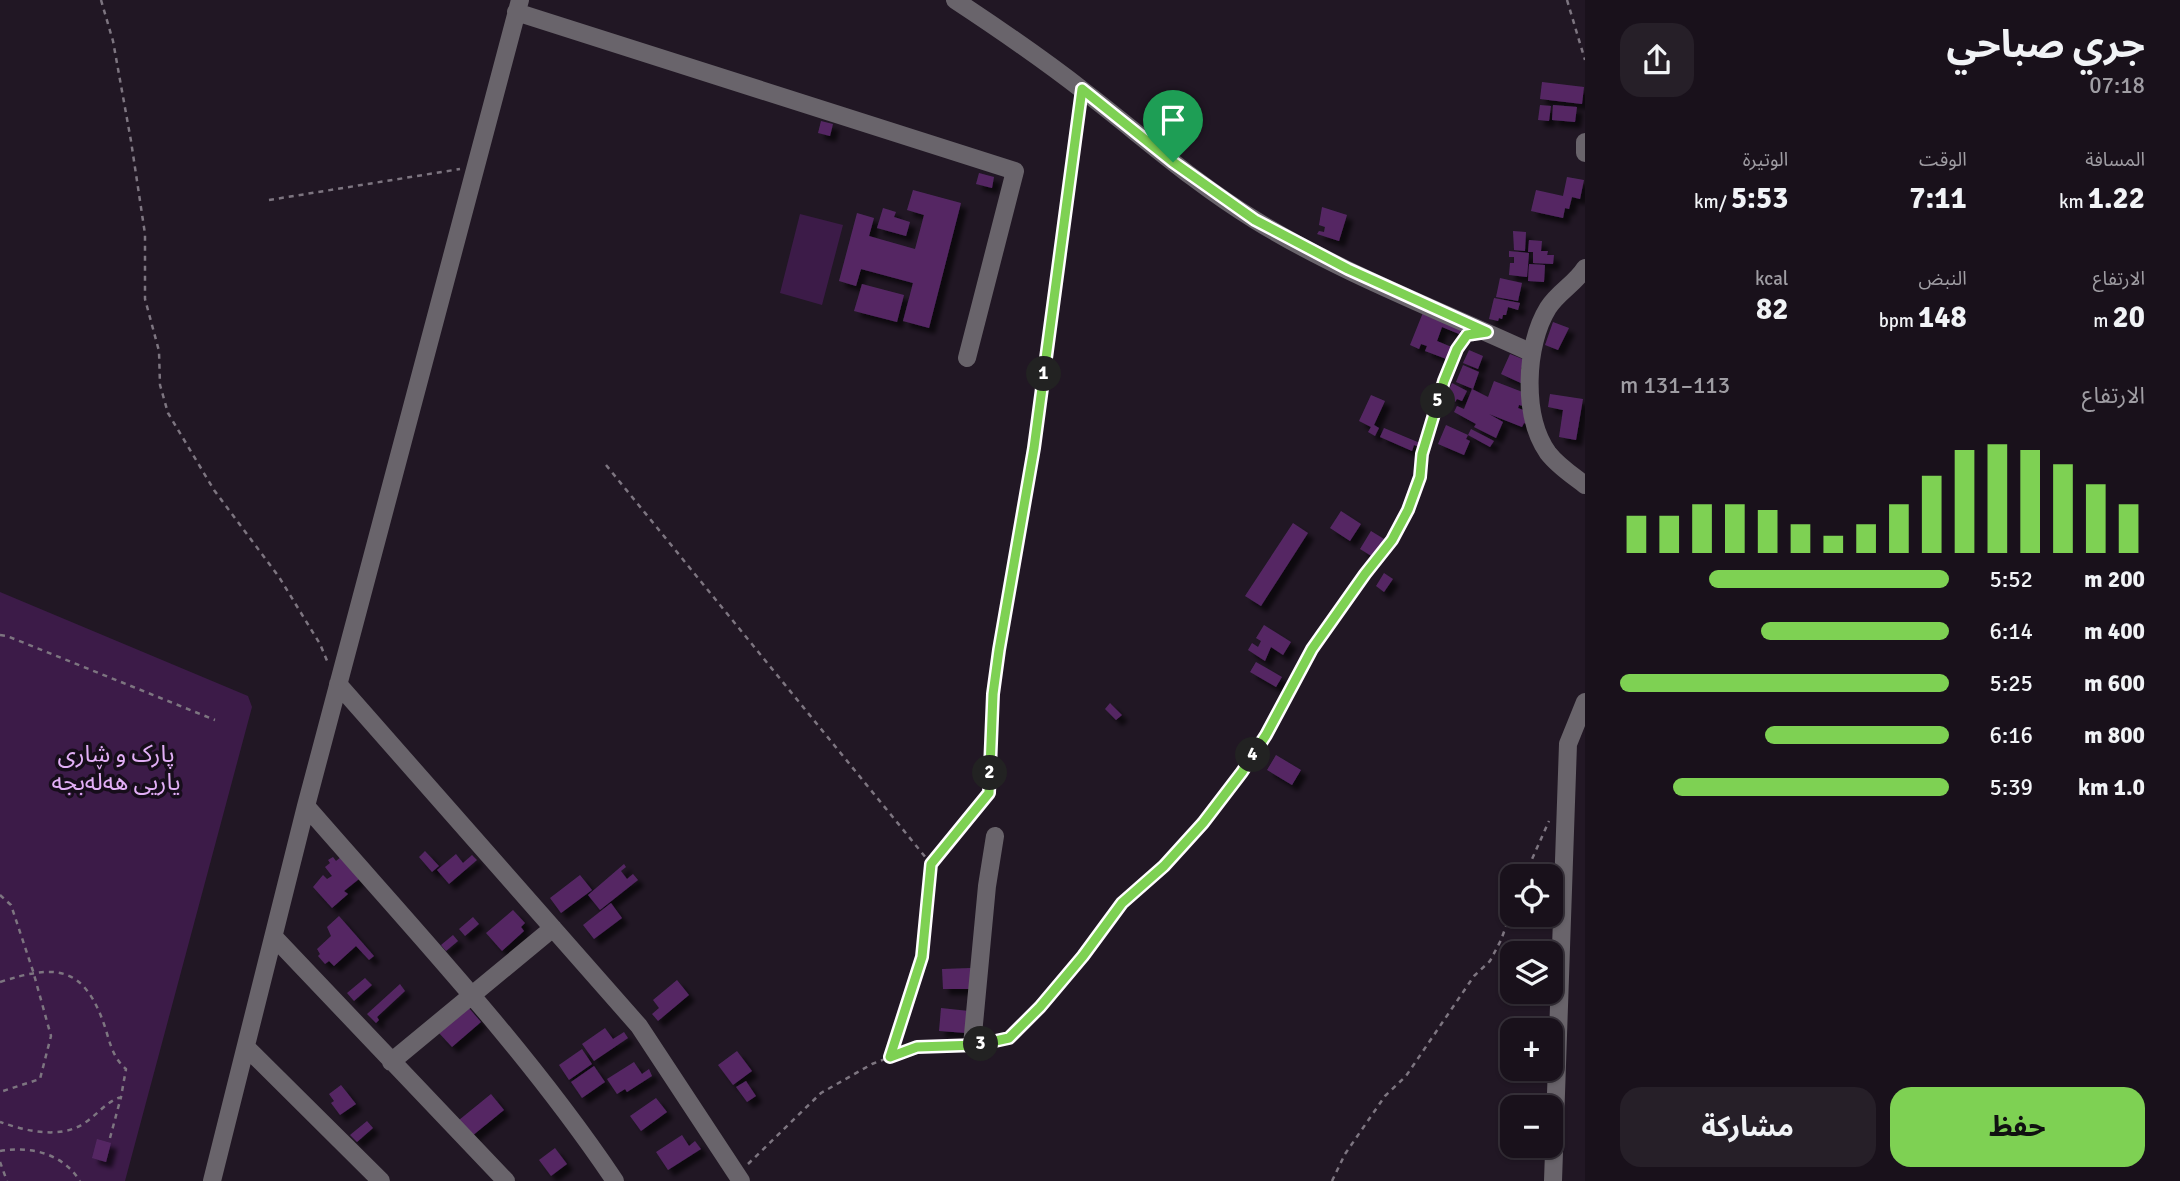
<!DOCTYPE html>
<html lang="ar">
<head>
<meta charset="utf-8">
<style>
  :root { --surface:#19111b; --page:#261f28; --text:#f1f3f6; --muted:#9f9da3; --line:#37313a; --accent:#7ed153 }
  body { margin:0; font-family:Signika,"Noto Sans Arabic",sans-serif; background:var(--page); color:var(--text); direction:rtl; height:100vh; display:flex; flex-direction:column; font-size:26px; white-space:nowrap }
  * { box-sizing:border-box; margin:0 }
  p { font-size:23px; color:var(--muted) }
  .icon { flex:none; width:38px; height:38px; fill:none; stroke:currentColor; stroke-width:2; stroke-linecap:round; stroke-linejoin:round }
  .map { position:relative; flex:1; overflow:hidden; direction:ltr }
  .sheet { display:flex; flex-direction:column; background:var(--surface); width:595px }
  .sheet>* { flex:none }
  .controls { position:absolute; left:1500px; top:864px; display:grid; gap:14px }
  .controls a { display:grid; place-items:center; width:63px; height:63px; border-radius:14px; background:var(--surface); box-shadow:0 2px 5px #0004,0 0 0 2px var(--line); font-size:35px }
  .pin { position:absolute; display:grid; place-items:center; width:60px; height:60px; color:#fff; margin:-72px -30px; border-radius:50% 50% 50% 0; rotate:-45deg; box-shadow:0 0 7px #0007 }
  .pin .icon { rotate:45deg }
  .km { position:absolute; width:35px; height:35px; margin:-18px; border-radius:50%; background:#222; color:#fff; font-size:19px; line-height:35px; text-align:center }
  .round { display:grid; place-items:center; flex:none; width:74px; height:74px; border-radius:21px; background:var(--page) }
  .head { display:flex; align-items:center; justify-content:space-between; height:119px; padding:0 35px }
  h1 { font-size:38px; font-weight:700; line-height:52px }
  .stats { display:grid; grid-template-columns:repeat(3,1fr); gap:10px; height:119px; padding:7px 35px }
  .stats div { display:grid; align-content:center }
  .stats b { font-size:30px; font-weight:700 }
  .stats small { font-size:19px; font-weight:400 }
  .stats p { font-size:19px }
  .chart { height:196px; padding:14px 35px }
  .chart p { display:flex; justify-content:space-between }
  .chart svg { width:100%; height:126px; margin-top:7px; stroke:var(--accent); stroke-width:6 }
  .primary-button { display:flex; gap:14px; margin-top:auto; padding:14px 35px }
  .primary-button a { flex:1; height:80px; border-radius:21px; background:var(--accent); color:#111; font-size:28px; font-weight:700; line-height:80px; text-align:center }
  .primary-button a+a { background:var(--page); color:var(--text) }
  ul { padding:0 35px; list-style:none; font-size:23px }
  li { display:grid; grid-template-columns:112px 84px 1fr; align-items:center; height:52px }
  li i { height:18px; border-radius:9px; background:var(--accent) }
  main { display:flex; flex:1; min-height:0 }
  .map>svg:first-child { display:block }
  .green { fill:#3c1b48 }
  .building { fill:#542864; filter:url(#shadow) }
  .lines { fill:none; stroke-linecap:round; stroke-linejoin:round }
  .path { stroke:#7d7580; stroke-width:2.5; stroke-dasharray:5 5; stroke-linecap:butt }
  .minor { stroke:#69646b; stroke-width:18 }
  .route-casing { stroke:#fff; stroke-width:14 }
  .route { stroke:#7ed153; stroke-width:9 }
  .labels { text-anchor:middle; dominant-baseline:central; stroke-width:7; stroke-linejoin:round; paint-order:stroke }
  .park-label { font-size:24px; fill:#e2aff6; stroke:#170e1b }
</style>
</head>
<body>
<main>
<section class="sheet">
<div class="head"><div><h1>جري صباحي</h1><p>07:18</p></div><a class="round"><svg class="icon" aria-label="share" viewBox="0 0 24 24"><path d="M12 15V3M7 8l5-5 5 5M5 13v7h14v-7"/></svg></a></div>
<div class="stats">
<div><p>المسافة</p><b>1.22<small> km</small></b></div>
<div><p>الوقت</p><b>7:11</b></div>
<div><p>الوتيرة</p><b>5:53<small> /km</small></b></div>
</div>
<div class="stats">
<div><p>الارتفاع</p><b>20<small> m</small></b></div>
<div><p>النبض</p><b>148<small> bpm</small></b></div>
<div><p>kcal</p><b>82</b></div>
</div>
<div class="chart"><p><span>الارتفاع</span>113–131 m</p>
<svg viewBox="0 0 160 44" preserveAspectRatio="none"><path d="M5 44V31M15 44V31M25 44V27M35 44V27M45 44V29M55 44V34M65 44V38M75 44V34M85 44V27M95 44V17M105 44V8M115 44V6M125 44V8M135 44V13M145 44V20M155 44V27"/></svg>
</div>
<ul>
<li><b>200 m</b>5:52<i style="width:73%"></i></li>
<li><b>400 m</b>6:14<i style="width:57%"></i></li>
<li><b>600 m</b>5:25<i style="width:100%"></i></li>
<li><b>800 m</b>6:16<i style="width:56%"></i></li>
<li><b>1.0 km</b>5:39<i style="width:84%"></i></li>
</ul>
<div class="primary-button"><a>حفظ</a><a>مشاركة</a></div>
</section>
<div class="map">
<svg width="1585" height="1181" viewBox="0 0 1585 1181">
  <defs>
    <filter id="shadow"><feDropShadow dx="6" dy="6" stdDeviation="2" flood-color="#0009"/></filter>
  </defs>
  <rect width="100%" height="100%" fill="#211724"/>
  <!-- green -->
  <path class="green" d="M800 214 843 225 822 305 780 293Z
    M0 592 248 696 252 707 125 1181H0Z"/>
  <!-- building -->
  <path class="building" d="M1542 82 1584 87 1582 104 1540 99Z
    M1540 105 1551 106 1549 121 1538 120Z
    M1553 105 1577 107 1575 122 1552 120Z
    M821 121 833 124 830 136 818 133Z
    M979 173 994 177 992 188 976 184Z
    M1567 177 1584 180 1580 199 1572 197 1569 209 1565 208 1563 218 1531 211 1536 190 1563 196Z
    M913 190 961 203 929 328 903 321 913 283 861 269 856 286 839 281 857 213 874 218 869 236 915 249 924 215 907 210Z
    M1322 207 1347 215 1339 241 1317 234 1319 231 1324 232 1325 227 1319 225Z
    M883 208 896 212 894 217 910 222 906 236 877 228Z
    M1513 231 1526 232 1525 251 1514 250Z
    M1529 240 1542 241 1541 251H1548L1547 255H1554L1553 264 1533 263V252H1528Z
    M1509 251 1529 253 1527 277 1509 275 1510 263H1514V257H1509Z
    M1529 264 1545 265 1544 282 1528 281Z
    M1500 278 1522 283 1518 301 1496 297Z
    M862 284 904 295 897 322 854 311Z
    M1494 298 1520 303 1518 310 1508 307 1506 315H1503L1502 319 1499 318 1498 321 1489 319Z
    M1424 310 1463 325 1459 334 1442 327 1437 341 1454 348 1449 360 1425 351 1427 346 1421 344 1419 349 1410 345Z
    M1553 322 1569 328 1558 350 1545 345Z
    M1469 350 1483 356 1478 369 1463 363Z
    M1510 354 1525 360 1521 369 1528 373 1523 384 1501 374Z
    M1463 365 1479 372 1473 389 1456 382Z
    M1494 381 1525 393 1524 406 1519 405 1518 408 1528 412 1529 425 1524 423 1522 427 1489 414 1503 422 1496 438 1474 427 1476 424 1454 412 1457 406 1464 409 1472 389 1488 397Z
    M1452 383 1467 391 1462 401 1457 399 1455 402 1451 400V396L1447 394Z
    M1550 394 1583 399 1576 440 1559 437 1563 410 1548 407Z
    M1371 395 1385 401 1374 425 1379 428 1375 436 1368 432 1371 427 1359 421Z
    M1446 425 1468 435 1466 439 1470 441 1464 455 1438 444Z
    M1384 428 1420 443 1419 447 1414 445 1412 451 1380 437Z
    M1471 429 1494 441 1490 447 1468 435Z
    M1341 511 1361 524 1350 541 1330 528Z
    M1293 523 1308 533 1261 606 1245 596Z
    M1371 531 1384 539 1373 557 1360 549Z
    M1384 573 1393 579 1384 592 1376 586Z
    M1264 625 1291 642 1283 655 1271 647 1265 661 1248 650 1252 643 1258 647 1261 641 1256 638Z
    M1256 662 1282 677 1276 687 1250 672Z
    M1110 703 1122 715 1116 720 1105 709Z
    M1276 755 1301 770 1292 785 1267 770Z
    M425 851 439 866 432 872 419 857Z
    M456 854 463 863 472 855 477 860 449 884 437 870Z
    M333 857 336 861 341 857 359 879 344 891 348 894 332 908 313 887 323 875 327 879 332 876 325 867 330 863 328 860Z
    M624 864 626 867 621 871 627 879 633 874 638 880 600 910 588 895Z
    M580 875 592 890 561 913 550 898Z
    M611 903 622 918 594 939 583 925Z
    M513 910 525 923 521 927 524 931 502 951 486 933Z
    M339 916 374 956 369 960 356 946 334 966 329 961 325 964 318 956 320 954 317 949 331 936 327 927Z
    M473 917 479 924 465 936 459 929Z
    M453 935 458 941 446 951 441 945Z
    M971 968V989H943L942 969Z
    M365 978 372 985 354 1001 347 993Z
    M677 980 689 995 658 1021 652 1014 659 1008 653 1000Z
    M400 984 405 991 377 1017 379 1020 376 1023 367 1014Z
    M468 1007 481 1022 452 1047 439 1033Z
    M941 1008 969 1011 967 1033 939 1031Z
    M605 1028 613 1039 624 1032 628 1038 594 1061 582 1044Z
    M582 1049 592 1064 569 1080 559 1065Z
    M737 1051 752 1071 733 1085 718 1065Z
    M634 1062 642 1074 649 1069 652 1076 627 1092 625 1089 617 1094 607 1079Z
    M594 1066 605 1082 582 1098 571 1082Z
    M746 1081 756 1096 747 1102 736 1087Z
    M341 1085 356 1104 340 1115 331 1103 334 1101 329 1094Z
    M491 1094 504 1110 472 1136 459 1120Z
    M656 1098 667 1112 641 1131 630 1116Z
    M367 1121 373 1128 357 1142 350 1135Z
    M682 1135 689 1146 695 1141 701 1149 668 1170 656 1152Z
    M97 1139 111 1143 106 1162 92 1158Z
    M555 1148 567 1164 551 1176 539 1160Z"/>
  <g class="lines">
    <!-- path -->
    <path class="path" d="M101 0 113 41 131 141 145 234V299L159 351 160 385 168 413 214 490 279 577 320 644 328 663
      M1567 0 1585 60
      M269 200 460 169
      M606 465 931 864
      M0 635 7 636 215 720
      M1524 877 1549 821
      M0 895 11 905 33 971 51 1036 40 1079 0 1092
      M0 982C56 964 84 965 105 1027 110 1043 113 1058 126 1069L121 1097C106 1102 99 1113 86 1122 61 1140 26 1131 0 1122
      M988 1043 1009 1038 1040 1007 1083 956 1122 903 1165 866 1203 823 1242 772 1266 735 1312 649 1365 574 1392 540 1408 510 1420 477 1422 454 1429 426 1457 349 1464 339
      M890 1057 922 957 931 864 989 793 993 694 998 650 1034 448 1080 106
      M110 1138 121 1097
      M0 1151C31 1146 62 1153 80 1181
      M0 1162 7 1181
      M748 1164 821 1093 872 1064 917 1047 957 1046
      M1332 1181 1345 1154 1385 1096 1406 1076 1474 976 1490 961 1501 940 1512 910"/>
    <!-- minor -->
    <path class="minor" d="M955 0C999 29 1043 59 1085 92 1141 135 1194 183 1255 220 1339 272 1441 311 1532 353
      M516 12 1015 171 967 358
      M1585 142V153
      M1585 268C1575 284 1558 292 1548 308 1525 345 1522 416 1548 453 1558 466 1572 475 1585 485
      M338 684 639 1026 741 1181
      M306 806C412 928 525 1047 615 1181
      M274 937 506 1181
      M972 1045 987 886 995 836
      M246 1047 381 1181
      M391 1062 553 928
      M212 1181 306 806 520 0
      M1553 1181 1568 744 1585 702"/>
  </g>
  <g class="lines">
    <!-- route casing -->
    <g class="route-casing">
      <path id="route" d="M1082 89 1173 162 1255 220 1348 269 1487 332 1467 335 1457 349 1444 381 1422 454 1420 477 1408 510 1392 540 1365 574 1312 649 1266 735 1242 772 1203 823 1164 866 1122 903 1083 956 1040 1007 1009 1038 977 1045 917 1047 890 1057 922 957 931 864 989 793 993 694 999 650 1034 448Z"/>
    </g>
    <!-- route -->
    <use href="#route" class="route"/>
  </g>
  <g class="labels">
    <!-- park labels -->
    <g class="park-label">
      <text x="116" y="754">پارک و شاری<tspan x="116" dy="28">یاریی ھەڵەبجە</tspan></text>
    </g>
  </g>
</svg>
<div class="controls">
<a><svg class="icon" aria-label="locate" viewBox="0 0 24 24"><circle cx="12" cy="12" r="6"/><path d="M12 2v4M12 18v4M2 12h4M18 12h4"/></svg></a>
<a><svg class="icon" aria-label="layers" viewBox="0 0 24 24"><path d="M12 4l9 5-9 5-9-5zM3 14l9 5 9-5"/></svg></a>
<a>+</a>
<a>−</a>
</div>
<div class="pin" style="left:1173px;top:162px;background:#1e9e55"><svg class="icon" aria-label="arrive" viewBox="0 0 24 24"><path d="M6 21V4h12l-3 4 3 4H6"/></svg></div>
<b class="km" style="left:1044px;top:374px">1</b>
<b class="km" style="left:990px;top:773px">2</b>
<b class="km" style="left:981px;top:1044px">3</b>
<b class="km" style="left:1253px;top:755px">4</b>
<b class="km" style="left:1438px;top:401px">5</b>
</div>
</main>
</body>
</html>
